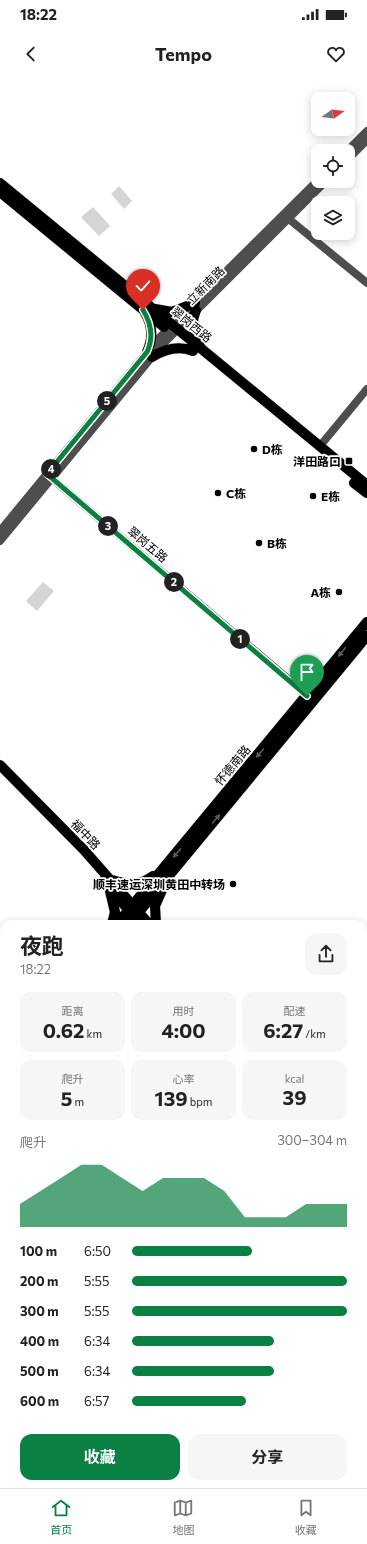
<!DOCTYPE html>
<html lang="zh">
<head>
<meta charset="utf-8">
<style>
  :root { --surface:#fff; --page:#f6f6f6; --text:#222; --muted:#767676; --line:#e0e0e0; --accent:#0b8043 }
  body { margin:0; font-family:Commissioner,"Noto Sans SC",sans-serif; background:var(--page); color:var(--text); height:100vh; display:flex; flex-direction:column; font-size:15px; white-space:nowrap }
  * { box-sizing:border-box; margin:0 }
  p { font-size:13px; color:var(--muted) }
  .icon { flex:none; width:22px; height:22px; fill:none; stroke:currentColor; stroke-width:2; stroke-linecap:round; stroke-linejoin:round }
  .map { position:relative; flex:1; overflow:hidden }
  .sheet { position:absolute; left:0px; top:840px; width:367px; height:568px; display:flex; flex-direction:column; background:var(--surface); border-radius:12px 12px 0 0; box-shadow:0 2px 10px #0003 }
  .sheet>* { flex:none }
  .needle { width:26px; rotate:75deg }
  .buttons { position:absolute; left:311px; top:12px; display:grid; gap:8px }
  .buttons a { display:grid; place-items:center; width:44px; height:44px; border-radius:8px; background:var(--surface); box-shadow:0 2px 10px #0003; font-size:20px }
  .pin { position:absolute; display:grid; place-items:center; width:34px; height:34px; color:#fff; margin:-41px -17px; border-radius:50% 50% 50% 0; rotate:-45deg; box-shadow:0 0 4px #0007 }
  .pin .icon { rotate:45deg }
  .km { position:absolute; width:20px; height:20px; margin:-10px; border-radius:50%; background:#222; color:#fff; font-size:11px; line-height:20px; text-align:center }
  .round { display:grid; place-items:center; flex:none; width:42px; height:42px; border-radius:12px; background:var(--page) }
  .head { display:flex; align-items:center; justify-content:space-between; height:68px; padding:0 20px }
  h1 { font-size:22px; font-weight:700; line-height:30px }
  .figures { display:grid; grid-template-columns:repeat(3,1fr); gap:6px; height:68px; padding:4px 20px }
  .figures div { display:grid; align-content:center; border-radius:10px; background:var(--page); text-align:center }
  .figures b { font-size:20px; font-weight:700 }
  .figures small { font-size:11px; font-weight:400 }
  .figures p { font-size:11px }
  .chart { height:112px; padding:8px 20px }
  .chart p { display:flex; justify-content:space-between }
  .chart svg { width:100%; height:72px; margin-top:4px; fill:var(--accent); opacity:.7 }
  .cta { display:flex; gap:8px; margin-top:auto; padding:8px 20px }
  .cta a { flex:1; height:46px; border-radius:12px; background:var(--accent); color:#fff; font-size:16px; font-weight:700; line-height:46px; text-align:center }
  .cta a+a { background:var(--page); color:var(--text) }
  ul { padding:0 20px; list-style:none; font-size:13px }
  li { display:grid; grid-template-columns:64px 48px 1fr; align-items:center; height:30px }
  li i { height:10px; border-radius:5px; background:var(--accent) }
  .status { display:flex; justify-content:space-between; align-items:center; height:28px; padding:0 20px; background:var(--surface); direction:ltr }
  .status svg { height:11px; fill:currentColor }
  header { display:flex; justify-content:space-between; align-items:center; height:52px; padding:0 20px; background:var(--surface); font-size:18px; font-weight:700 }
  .menu { display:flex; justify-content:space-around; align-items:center; height:56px; border-top:1px solid var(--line); background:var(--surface); font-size:11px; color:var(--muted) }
  .menu a { display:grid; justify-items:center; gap:2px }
  .menu .selected { color:var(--accent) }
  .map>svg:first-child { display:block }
  .green { fill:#d5d5d5 }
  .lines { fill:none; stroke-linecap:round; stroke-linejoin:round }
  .major-casing { stroke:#dbdbdb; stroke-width:11 }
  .highway-casing { stroke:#dbdbdb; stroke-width:12 }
  .minor { stroke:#4e4e4e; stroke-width:8 }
  .major { stroke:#000; stroke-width:10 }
  .highway { stroke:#000; stroke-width:11 }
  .oneway { fill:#595959 }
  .route-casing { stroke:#fff; stroke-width:8 }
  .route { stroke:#0b8043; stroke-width:5 }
  .poi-dot { fill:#000; stroke:#fff; stroke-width:1.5 }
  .labels { text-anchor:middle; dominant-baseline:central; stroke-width:3.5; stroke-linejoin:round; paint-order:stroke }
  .street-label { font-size:12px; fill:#000; stroke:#fff }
  .poi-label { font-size:12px; font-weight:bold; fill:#000; stroke:#fff; text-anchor:start }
</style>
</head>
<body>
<div class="status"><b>18:22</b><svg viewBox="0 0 49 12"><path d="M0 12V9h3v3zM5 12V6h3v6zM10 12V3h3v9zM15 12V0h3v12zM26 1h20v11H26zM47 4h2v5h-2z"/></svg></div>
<header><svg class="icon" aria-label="back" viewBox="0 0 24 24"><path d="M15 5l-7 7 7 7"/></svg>Tempo<svg class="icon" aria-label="heart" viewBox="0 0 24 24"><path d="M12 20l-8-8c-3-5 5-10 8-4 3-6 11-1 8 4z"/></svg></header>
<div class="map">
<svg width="367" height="1408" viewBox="0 0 367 1408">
  <rect width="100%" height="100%" fill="#fff"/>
  <!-- green -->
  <path class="green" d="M119 106 132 121 124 129 111 114Z
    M93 127 110 146 99 156 81 137Z
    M43 502 54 511 37 531 26 521Z"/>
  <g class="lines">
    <!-- major casing -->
    <g class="major-casing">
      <path id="major" d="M0 103 367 405
        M0 112 164 247
        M155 229 172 232 195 223
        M196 230C191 242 192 255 200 266
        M145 233C153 246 153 259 147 272
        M152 277C165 269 178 265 193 271
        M354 403 367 413
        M0 685 84 770 149 844
        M112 800C128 805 139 806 153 796
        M103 801 141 844
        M110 811 115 832 112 844
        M117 844 367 542
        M129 844 367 556
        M156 844 155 826 162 810
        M363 915 367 914
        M0 981 4 976
        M0 995 4 990
        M363 1222H367
        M0 1252H4
        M363 1266H367
        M0 1296H4"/>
    </g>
    <!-- highway casing -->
    <g class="highway-casing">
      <path id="highway" d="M363 1236 367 1235
        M363 1253H367
        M0 1267 4 1266
        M0 1283 4 1282"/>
    </g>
    <!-- minor -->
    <path class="minor" d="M347 71 367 51
      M348 79 367 60
      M284 135 367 203
      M320 366 367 309
      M49 396 307 615
      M0 451 156 261 318 100
      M0 461 161 266 326 101
      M363 1287H367
      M0 1315H4"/>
    <!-- major -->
    <use href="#major" class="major"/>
    <!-- highway -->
    <use href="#highway" class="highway"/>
  </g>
  <!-- one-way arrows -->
  <defs><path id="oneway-solid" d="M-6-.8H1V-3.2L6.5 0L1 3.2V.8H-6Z"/></defs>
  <g class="oneway">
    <use href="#oneway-solid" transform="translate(342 572) rotate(129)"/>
    <use href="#oneway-solid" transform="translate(260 673) rotate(130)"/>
    <use href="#oneway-solid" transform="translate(216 739) rotate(-50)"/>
    <use href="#oneway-solid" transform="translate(177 773) rotate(130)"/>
  </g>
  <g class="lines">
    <!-- route casing -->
    <g class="route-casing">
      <path id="route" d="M143 230C151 243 154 257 147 272L47 394 307 616"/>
    </g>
    <!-- route -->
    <use href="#route" class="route"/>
  </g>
  <!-- markers -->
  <g class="poi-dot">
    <circle cx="254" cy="369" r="4"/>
    <rect x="345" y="377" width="8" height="8" rx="2"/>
    <circle cx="218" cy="413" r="4"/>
    <circle cx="313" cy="416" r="4"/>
    <circle cx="259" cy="463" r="4"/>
    <circle cx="339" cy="512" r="4"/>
    <circle cx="233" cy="804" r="4"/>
  </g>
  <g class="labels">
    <!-- street labels -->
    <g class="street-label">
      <text transform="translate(205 205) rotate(-45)">立新南路</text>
      <text transform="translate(192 244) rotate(39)">翠岗西路</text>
      <text transform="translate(148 464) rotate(40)">翠岗五路</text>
      <text transform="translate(232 685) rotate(-50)">怀德南路</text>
      <text transform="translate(86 754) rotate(46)">福中路</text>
    </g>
    <!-- poi labels -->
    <g class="poi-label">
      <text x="262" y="369">D栋</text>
      <text x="341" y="381" text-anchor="end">洋田路口</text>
      <text x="226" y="413">C栋</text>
      <text x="321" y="416">E栋</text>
      <text x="267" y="463">B栋</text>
      <text x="331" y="512" text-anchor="end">A栋</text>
      <text x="225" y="804" text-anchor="end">顺丰速运深圳黄田中转场</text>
    </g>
  </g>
</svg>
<div class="buttons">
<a><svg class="needle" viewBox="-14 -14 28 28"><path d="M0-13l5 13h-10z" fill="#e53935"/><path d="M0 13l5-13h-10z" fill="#767676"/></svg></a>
<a><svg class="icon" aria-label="locate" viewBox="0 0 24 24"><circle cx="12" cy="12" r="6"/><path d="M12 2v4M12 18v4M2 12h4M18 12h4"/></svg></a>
<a><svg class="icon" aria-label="layers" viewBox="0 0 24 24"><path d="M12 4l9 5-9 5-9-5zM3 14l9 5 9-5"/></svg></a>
</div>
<div class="pin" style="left:307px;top:616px;background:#1e9e55"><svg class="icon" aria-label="arrive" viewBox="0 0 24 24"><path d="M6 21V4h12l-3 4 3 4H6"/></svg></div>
<div class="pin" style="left:143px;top:230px;background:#d93025"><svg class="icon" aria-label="check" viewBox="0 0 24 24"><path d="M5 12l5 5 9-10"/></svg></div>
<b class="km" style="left:240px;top:559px">1</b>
<b class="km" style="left:174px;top:502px">2</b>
<b class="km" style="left:108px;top:446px">3</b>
<b class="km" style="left:51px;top:389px">4</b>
<b class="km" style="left:107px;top:321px">5</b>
<section class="sheet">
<div class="head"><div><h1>夜跑</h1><p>18:22</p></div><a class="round"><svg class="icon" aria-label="share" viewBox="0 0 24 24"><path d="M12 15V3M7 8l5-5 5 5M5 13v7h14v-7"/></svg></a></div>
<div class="figures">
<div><p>距离</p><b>0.62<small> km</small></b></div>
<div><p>用时</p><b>4:00</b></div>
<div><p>配速</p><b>6:27<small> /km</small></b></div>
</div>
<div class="figures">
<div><p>爬升</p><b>5<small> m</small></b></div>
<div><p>心率</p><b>139<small> bpm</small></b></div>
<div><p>kcal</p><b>39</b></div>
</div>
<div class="chart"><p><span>爬升</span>300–304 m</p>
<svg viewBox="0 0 160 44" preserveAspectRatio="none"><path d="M0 44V30L10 22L20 14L30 6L40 6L50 14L60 22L70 14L80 14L90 14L100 22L110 38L120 38L130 38L140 30L150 30L160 30V44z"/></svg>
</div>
<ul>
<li><b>100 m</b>6:50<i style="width:56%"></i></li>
<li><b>200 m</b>5:55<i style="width:100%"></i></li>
<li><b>300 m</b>5:55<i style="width:100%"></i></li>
<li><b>400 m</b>6:34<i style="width:66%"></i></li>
<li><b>500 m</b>6:34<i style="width:66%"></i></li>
<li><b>600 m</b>6:57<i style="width:53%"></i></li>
</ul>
<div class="cta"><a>收藏</a><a>分享</a></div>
</section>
</div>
<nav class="menu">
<a class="selected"><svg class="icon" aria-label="home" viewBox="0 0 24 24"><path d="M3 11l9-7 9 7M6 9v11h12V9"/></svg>首页</a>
<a><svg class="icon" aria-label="map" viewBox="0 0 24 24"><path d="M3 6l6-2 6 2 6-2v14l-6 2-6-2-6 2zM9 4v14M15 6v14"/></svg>地图</a>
<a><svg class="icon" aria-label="saved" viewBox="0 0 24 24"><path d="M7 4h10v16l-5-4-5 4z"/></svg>收藏</a>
</nav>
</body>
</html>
